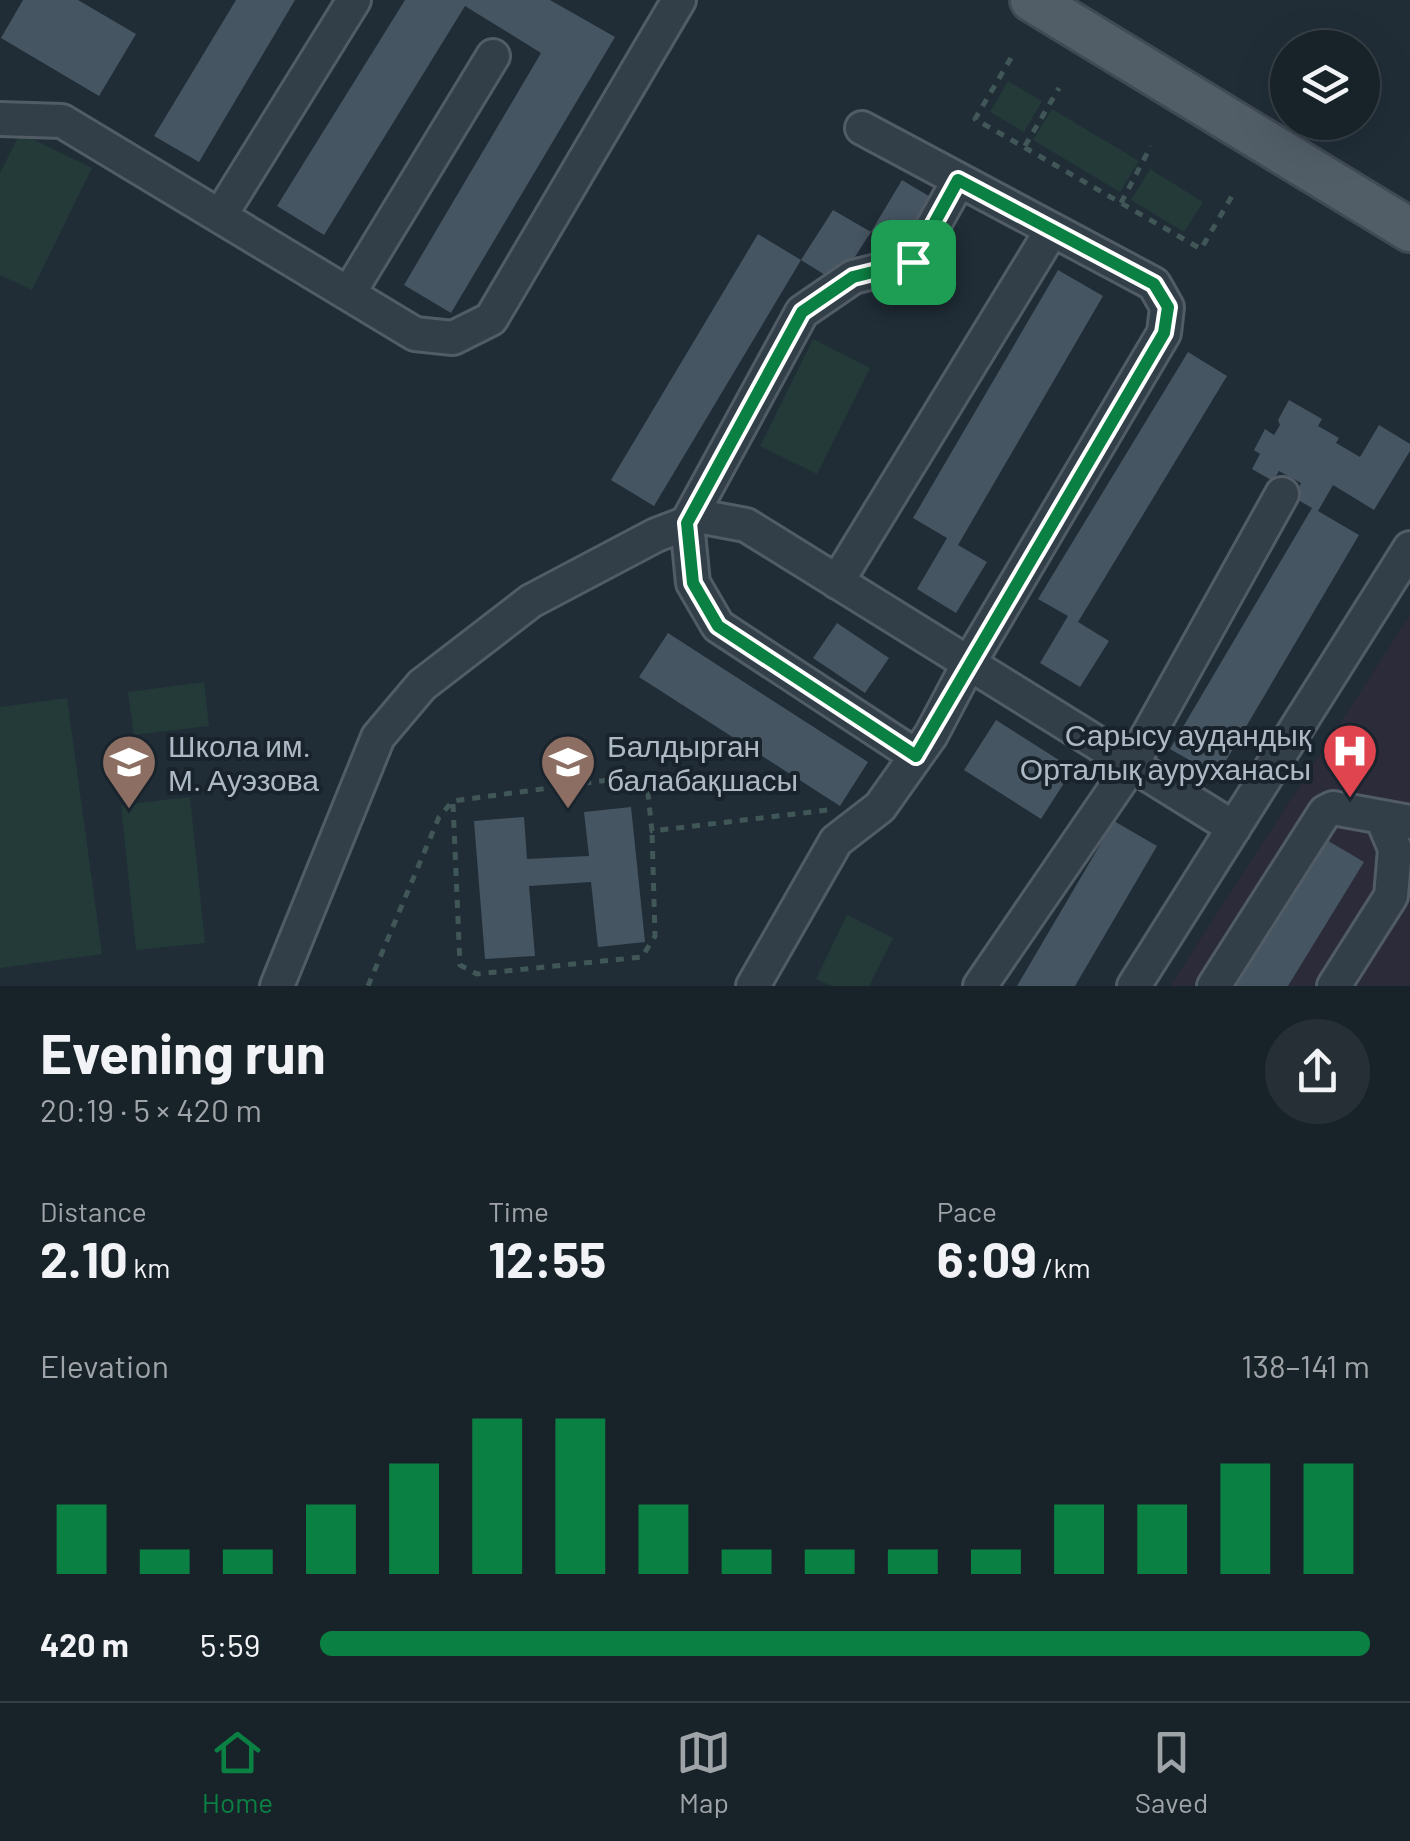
<!DOCTYPE html>
<html lang="en">
<head>
<meta charset="utf-8">
<style>
  :root { --surface:#182229; --page:#252f35; --text:#f1f3f6; --muted:#9fa4a8; --line:#363f46; --accent:#0b8043 }
  body { margin:0; font-family:Barlow,sans-serif; background:var(--page); color:var(--text); height:100vh; display:flex; flex-direction:column; font-size:38px; white-space:nowrap }
  * { box-sizing:border-box; margin:0 }
  p { font-size:32px; color:var(--muted) }
  .icon { flex:none; width:55px; height:55px; fill:none; stroke:currentColor; stroke-width:2; stroke-linecap:round; stroke-linejoin:round }
  .map { position:relative; height:986px; overflow:hidden }
  .details { display:flex; flex-direction:column; background:var(--surface); flex:1 }
  .details>* { flex:none }
  .buttons { position:absolute; left:1270px; top:30px; display:grid; gap:20px }
  .buttons a { display:grid; place-items:center; width:110px; height:110px; border-radius:50%; background:var(--surface); box-shadow:0 10px 40px #0002,0 0 0 2px var(--line); font-size:50px }
  .pin { position:absolute; display:grid; place-items:center; width:85px; height:85px; color:#fff; margin:-42px; border-radius:20px; box-shadow:0 5px 15px #0006 }
  .round { display:grid; place-items:center; flex:none; width:105px; height:105px; border-radius:52px; background:var(--page) }
  .head { display:flex; align-items:center; justify-content:space-between; height:170px; padding:0 40px }
  h1 { font-size:55px; font-weight:700; line-height:75px }
  .stats { display:grid; grid-template-columns:repeat(3,1fr); gap:15px; height:170px; padding:10px 40px }
  .stats div { display:grid; align-content:center }
  .stats b { font-size:50px; font-weight:700 }
  .stats small { font-size:28px; font-weight:400 }
  .stats p { font-size:28px }
  .chart { height:280px; padding:20px 40px }
  .chart p { display:flex; justify-content:space-between }
  .chart svg { width:100%; height:180px; margin-top:10px; stroke:var(--accent); stroke-width:6 }
  ul { padding:0 40px; list-style:none; font-size:32px }
  li { display:grid; grid-template-columns:160px 120px 1fr; align-items:center; height:75px }
  li i { height:25px; border-radius:12px; background:var(--accent) }
  .tabs { display:flex; justify-content:space-around; align-items:center; height:140px; border-top:2px solid var(--line); background:var(--surface); font-size:28px; color:var(--muted) }
  .tabs a { display:grid; justify-items:center; gap:5px }
  .tabs .selected { color:var(--accent) }
  .map>svg:first-child { display:block }
  .medical { fill:#2b2b39 }
  .green { fill:#233a39 }
  .building { fill:#465562 }
  .lines { fill:none; stroke-linecap:round; stroke-linejoin:round }
  .minor-casing { stroke:#515c66; stroke-width:38 }
  .major-casing { stroke:#404a54; stroke-width:48 }
  .path { stroke:#415757; stroke-width:5; stroke-dasharray:8 8; stroke-linecap:butt }
  .minor { stroke:#333f48; stroke-width:32 }
  .major { stroke:#515e68; stroke-width:42 }
  .route-casing { stroke:#fff; stroke-width:20 }
  .route { stroke:#0b8043; stroke-width:12 }
  .labels { text-anchor:middle; dominant-baseline:central; stroke-width:8; stroke-linejoin:round; paint-order:stroke }
  .poi-label { font-size:30px; fill:#adb9c5; stroke:#19232c; text-anchor:start }
</style>
</head>
<body>
<div class="map">
<svg width="1410" height="986" viewBox="0 0 1410 986">
  <rect width="100%" height="100%" fill="#202d37"/>
  <!-- medical -->
  <path class="medical" d="M1410 615V986H1170Z"/>
  <!-- green -->
  <path class="green" d="M1008 81 1042 101 1024 132 990 112Z
    M1052 109 1139 161 1120 192 1033 140Z
    M20 133 92 168 32 290 0 275V173Z
    M1150 169 1203 202 1184 232 1131 200Z
    M813 339 870 368 817 474 760 446Z
    M204 682 209 726 134 735 128 692Z
    M67 698 102 954 0 968V707Z
    M190 797 205 943 136 950 121 805Z
    M847 915 893 938 869 986H832L816 979Z"/>
  <!-- building -->
  <path class="building" d="M23 0H78L136 34 99 96 1 38Z
    M236 0H295L199 162 154 136Z
    M405 0H550L615 37 451 313 404 285 541 53 465 6 324 235 277 206Z
    M902 180 942 204 911 256 871 232Z
    M833 210 871 232 838 283 801 260Z
    M758 234 801 260 654 506 611 480Z
    M1058 270 1103 296 958 545 987 562 956 613 917 589 947 538 913 518Z
    M1188 352 1227 376 1078 622 1109 641 1080 687 1040 663 1068 616 1038 599Z
    M1289 400 1322 419 1318 426 1339 438 1336 443 1360 457 1379 425 1410 444V451L1374 510 1333 485 1318 511 1359 535 1217 776 1170 749 1312 508 1293 497 1301 483 1279 471 1273 481 1252 469 1260 454 1254 450 1265 429 1274 435 1280 425 1278 420Z
    M837 623 889 658 865 693 813 658Z
    M668 633 868 762 840 806 639 677Z
    M996 720 1073 769 1041 819 964 770Z
    M631 807 645 942 598 947 591 882 529 886 535 956 485 959 474 821 524 817 527 859 589 856 584 812Z
    M1114 821 1157 846 1075 986H1017Z
    M1325 839 1364 862 1288 986H1235Z"/>
  <g class="lines">
    <!-- minor casing -->
    <g class="minor-casing">
      <path id="minor" d="M0 119 62 121 415 334 453 338 491 319 679 0
        M220 216 354 0
        M349 293 493 56
        M837 582 1052 230
        M916 756 718 626 693 583 687 523 802 312 853 277 913 262 959 180
        M277 986 378 737 422 685 531 601 656 535 703 517 746 525 1234 828
        M753 986 836 841 880 807 931 735 969 663 1164 333 1167 307 1154 284 862 128
        M980 986 1132 764 1282 494
        M1134 986 1410 548
        M1214 986 1325 812 1333 808 1410 822
        M1334 986 1391 896 1395 849 1382 818"/>
    </g>
    <!-- major casing -->
    <g class="major-casing">
      <path id="major" d="M1032 0 1410 230"/>
    </g>
    <!-- path -->
    <path class="path" d="M1011 58 975 119 1201 249 1232 196
      M1025 146 1059 88
      M1121 203 1151 146
      M453 804 460 965 477 974 642 957 655 936 652 831
      M368 986 439 817 453 801 646 775 652 831 828 810"/>
    <!-- minor -->
    <use href="#minor" class="minor"/>
    <!-- major -->
    <use href="#major" class="major"/>
  </g>
  <g class="lines">
    <!-- route casing -->
    <g class="route-casing">
      <path id="route" d="M958 180 1154 284 1168 307 1164 333 916 756 718 626 693 583 687 523 802 312 853 277 913 262Z"/>
    </g>
    <!-- route -->
    <use href="#route" class="route"/>
  </g>
  <!-- icons -->
  <defs>
    <g id="hospital-pin" transform="scale(2.875)"><path d="M0 17L-7.5 6A9.5 9.5 0 1 1 7.5 6Z" fill="#e0444e" stroke="#19232c"/><path d="M-5-5h3v3.5h4V-5h3V5h-3V1.5h-4V5h-3Z" fill="#fff"/></g>
    <g id="school-pin" transform="scale(2.875)"><path d="M0 17L-7.5 6A9.5 9.5 0 1 1 7.5 6Z" fill="#8d6e63" stroke="#19232c"/><path d="M0-5L7-2L0 1L-7-2ZM-4 1L0 2.5L4 1V4Q0 6-4 4Z" fill="#fff"/></g>
  </defs>
  <g fill-rule="evenodd">
    <use href="#hospital-pin" x="1350" y="751"/>
    <use href="#school-pin" x="129" y="762"/>
    <use href="#school-pin" x="568" y="762"/>
  </g>
  <g class="labels">
    <!-- poi labels -->
    <g class="poi-label">
      <text x="1311" y="734" text-anchor="end">Сарысу аудандық<tspan x="1311" dy="34">Орталық ауруханасы</tspan></text>
      <text x="168" y="745">Школа им.<tspan x="168" dy="34">М. Ауэзова</tspan></text>
      <text x="607" y="745">Балдырган<tspan x="607" dy="34">балабақшасы</tspan></text>
    </g>
  </g>
</svg>
<div class="buttons">
<a><svg class="icon" aria-label="layers" viewBox="0 0 24 24"><path d="M12 4l9 5-9 5-9-5zM3 14l9 5 9-5"/></svg></a>
</div>
<div class="pin" style="left:913px;top:262px;background:#1e9e55"><svg class="icon" aria-label="arrive" viewBox="0 0 24 24"><path d="M6 21V4h12l-3 4 3 4H6"/></svg></div>
</div>
<section class="details">
<div class="head"><div><h1>Evening run</h1><p>20:19 · 5 × 420 m</p></div><a class="round"><svg class="icon" aria-label="share" viewBox="0 0 24 24"><path d="M12 15V3M7 8l5-5 5 5M5 13v7h14v-7"/></svg></a></div>
<div class="stats">
<div><p>Distance</p><b>2.10<small> km</small></b></div>
<div><p>Time</p><b>12:55</b></div>
<div><p>Pace</p><b>6:09<small> /km</small></b></div>
</div>
<div class="chart"><p><span>Elevation</span>138–141 m</p>
<svg viewBox="0 0 160 44" preserveAspectRatio="none"><path d="M5 44V27M15 44V38M25 44V38M35 44V27M45 44V17M55 44V6M65 44V6M75 44V27M85 44V38M95 44V38M105 44V38M115 44V38M125 44V27M135 44V27M145 44V17M155 44V17"/></svg>
</div>
<ul>
<li><b>420 m</b>5:59<i style="width:100%"></i></li>
</ul>
</section>
<nav class="tabs">
<a class="selected"><svg class="icon" aria-label="home" viewBox="0 0 24 24"><path d="M3 11l9-7 9 7M6 9v11h12V9"/></svg>Home</a>
<a><svg class="icon" aria-label="map" viewBox="0 0 24 24"><path d="M3 6l6-2 6 2 6-2v14l-6 2-6-2-6 2zM9 4v14M15 6v14"/></svg>Map</a>
<a><svg class="icon" aria-label="saved" viewBox="0 0 24 24"><path d="M7 4h10v16l-5-4-5 4z"/></svg>Saved</a>
</nav>
</body>
</html>
